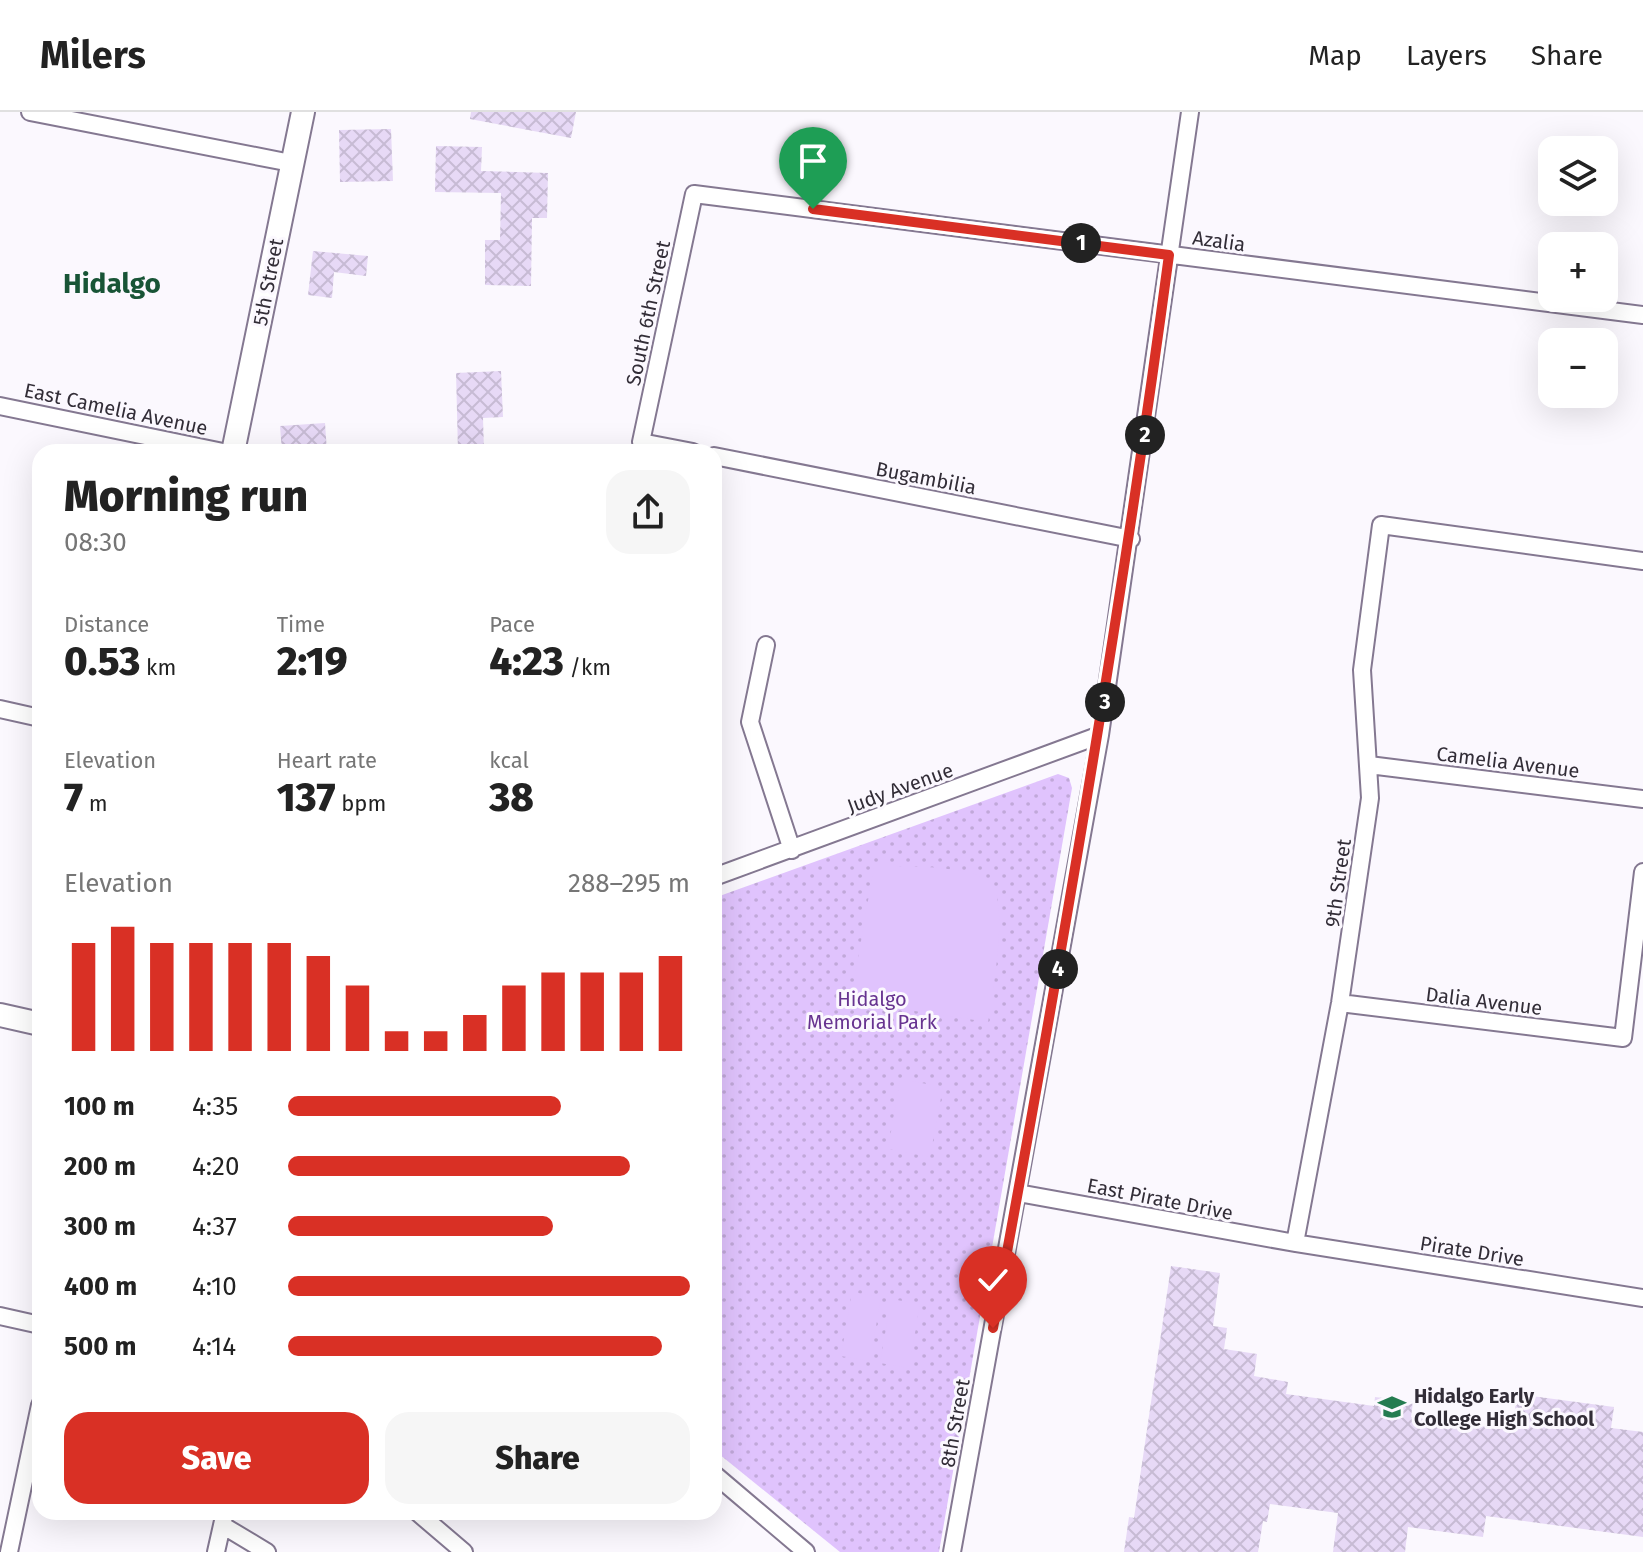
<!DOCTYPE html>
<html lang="en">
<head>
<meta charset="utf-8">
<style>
  :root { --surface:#fff; --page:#f6f6f6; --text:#222; --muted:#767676; --line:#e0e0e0; --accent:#d93025 }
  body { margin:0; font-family:"Fira Sans",sans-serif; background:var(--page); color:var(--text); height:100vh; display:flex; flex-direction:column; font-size:30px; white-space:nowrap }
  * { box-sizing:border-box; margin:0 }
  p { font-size:26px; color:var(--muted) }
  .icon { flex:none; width:44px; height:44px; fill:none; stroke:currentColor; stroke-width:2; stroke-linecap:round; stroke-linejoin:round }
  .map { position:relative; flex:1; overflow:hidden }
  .side { position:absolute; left:32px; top:332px; width:690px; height:1076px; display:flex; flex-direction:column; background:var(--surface); border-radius:24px; box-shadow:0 8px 32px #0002 }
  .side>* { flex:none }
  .controls { position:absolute; left:1538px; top:24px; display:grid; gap:16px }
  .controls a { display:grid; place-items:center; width:80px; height:80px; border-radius:16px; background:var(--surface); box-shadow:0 8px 32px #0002; font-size:40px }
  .pin { position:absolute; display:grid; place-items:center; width:68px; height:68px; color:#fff; margin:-82px -34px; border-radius:50% 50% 50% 0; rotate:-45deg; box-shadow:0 0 8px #0007 }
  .pin .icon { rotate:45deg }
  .km { position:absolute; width:40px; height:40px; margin:-20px; border-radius:50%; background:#222; color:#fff; font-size:22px; line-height:40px; text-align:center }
  .round { display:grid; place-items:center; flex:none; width:84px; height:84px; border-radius:24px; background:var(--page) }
  .headline { display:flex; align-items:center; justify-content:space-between; height:136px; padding:0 32px }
  h1 { font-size:44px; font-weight:800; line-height:60px }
  .figures { display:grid; grid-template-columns:repeat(3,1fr); gap:12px; height:136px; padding:8px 32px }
  .figures div { display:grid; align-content:center }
  .figures b { font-size:40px; font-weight:800 }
  .figures small { font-size:22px; font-weight:400 }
  .figures p { font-size:22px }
  .chart { height:224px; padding:16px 32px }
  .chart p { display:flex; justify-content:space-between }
  .chart svg { width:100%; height:144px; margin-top:8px; stroke:var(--accent); stroke-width:6 }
  .button { display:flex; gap:16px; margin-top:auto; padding:16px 32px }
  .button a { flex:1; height:92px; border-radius:24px; background:var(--accent); color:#fff; font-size:32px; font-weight:800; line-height:92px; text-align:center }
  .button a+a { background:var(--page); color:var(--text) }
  ul { padding:0 32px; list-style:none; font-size:26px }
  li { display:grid; grid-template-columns:128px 96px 1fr; align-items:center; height:60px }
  li i { height:20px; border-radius:10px; background:var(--accent) }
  header { display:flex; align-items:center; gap:48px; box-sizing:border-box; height:112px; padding:0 40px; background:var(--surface); border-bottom:2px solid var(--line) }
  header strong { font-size:38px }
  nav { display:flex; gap:44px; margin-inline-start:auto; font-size:28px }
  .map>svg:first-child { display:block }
  .green { fill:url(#green-dots) }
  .pitch { fill:#e0c3fd }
  .building { fill:url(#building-cross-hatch) }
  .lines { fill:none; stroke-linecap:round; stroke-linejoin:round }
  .street-casing { stroke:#847891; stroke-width:20 }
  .secondary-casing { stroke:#847891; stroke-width:26 }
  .street { stroke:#fff; stroke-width:16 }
  .secondary { stroke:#fff; stroke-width:22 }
  .route-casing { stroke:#fff; stroke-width:16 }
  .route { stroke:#d93025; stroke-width:10 }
  .labels { text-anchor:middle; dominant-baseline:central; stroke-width:6; stroke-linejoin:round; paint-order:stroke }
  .street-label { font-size:20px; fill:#322d37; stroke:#fbf8fe }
  .park-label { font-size:20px; fill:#673390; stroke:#fbf8fe }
  .poi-label { font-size:20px; font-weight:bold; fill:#322d37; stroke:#fbf8fe; text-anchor:start }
  .district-label { font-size:28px; font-weight:bold; fill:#185436; stroke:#fbf8fe }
</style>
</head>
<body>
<header>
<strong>Milers</strong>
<nav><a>Map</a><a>Layers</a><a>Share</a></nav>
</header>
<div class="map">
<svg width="1643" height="1440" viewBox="0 0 1643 1440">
  <defs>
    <pattern id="green-dots" width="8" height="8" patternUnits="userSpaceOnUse" patternTransform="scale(2)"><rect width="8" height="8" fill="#e0c3fd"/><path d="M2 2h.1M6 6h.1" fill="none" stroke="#c1a8d9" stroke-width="1.8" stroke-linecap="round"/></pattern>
    <pattern id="building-cross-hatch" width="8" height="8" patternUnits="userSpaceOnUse" patternTransform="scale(2)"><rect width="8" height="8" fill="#e7d9f6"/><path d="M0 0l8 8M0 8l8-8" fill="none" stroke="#c7bbd4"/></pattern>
  </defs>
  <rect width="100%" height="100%" fill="#fbf8fe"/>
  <!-- green -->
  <path class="green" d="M1058 662 1069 666 1072 676 939 1440H840L714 1338V786Z"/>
  <!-- pitch -->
  <path class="pitch" d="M874 754C899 754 972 753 990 770 1010 789 992 883 988 910L861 891 852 881Z
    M900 967 943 975 930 1045 888 1037Z
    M852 1180 881 1185 870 1249 841 1244Z
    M891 1187 920 1192 909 1256 880 1251Z"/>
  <!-- building -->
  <path class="building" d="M471 0H576L571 26 470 7Z
    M391 17 393 69 340 70 339 18Z
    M436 34 482 35 481 59 548 61 547 106H532L531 174 485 173V128H500L501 81 435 80Z
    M313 139 368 144 366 164 334 160 332 186 308 183Z
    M501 259 503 305 483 306 484 340H458L456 261Z
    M325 311 327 340H282L280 314Z
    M1171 1154 1220 1161 1213 1214 1227 1216 1224 1237 1257 1242 1254 1264 1288 1270 1286 1282 1374 1294 1375 1285 1413 1290 1411 1305 1512 1318 1517 1282 1614 1295 1611 1316 1643 1320V1425L1486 1404 1483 1425 1408 1415 1405 1440H1333L1338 1401 1270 1392 1267 1410 1263 1409 1258 1440H1124L1129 1405 1134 1406Z"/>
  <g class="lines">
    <!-- street casing -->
    <g class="street-casing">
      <path id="street" d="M30 0 291 51
        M0 294 223 340
        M693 340 641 330 694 82 1643 203
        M714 344 1131 427
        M766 533 750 610 792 738
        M0 597 40 606
        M1369 653 1643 687
        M714 765 1100 623
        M1340 891 1623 926 1643 760
        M1018 1081 1295 1131 1643 1186
        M1295 1131 1340 891 1370 686 1362 558 1381 413 1643 449
        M0 1204 40 1213
        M714 1362 806 1440
        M417 1400 464 1440
        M222 1413 267 1440
        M9 1440 40 1293
        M216 1440 225 1400
        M952 1440 1100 623 1190 0"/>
    </g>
    <!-- secondary casing -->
    <g class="secondary-casing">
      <path id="secondary" d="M233 340 303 0
        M0 903 40 912"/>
    </g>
    <!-- street -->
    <use href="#street" class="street"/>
    <!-- secondary -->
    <use href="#secondary" class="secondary"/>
  </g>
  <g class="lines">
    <!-- route casing -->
    <g class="route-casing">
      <path id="route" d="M813 97 1169 143C1121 502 1059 859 993 1216"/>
    </g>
    <!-- route -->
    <use href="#route" class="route"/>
  </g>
  <!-- icons -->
  <defs>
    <g id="school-bare" transform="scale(2.16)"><path d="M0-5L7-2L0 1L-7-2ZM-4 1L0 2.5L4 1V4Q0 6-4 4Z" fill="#247c50" stroke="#fbf8fe" stroke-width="2.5" paint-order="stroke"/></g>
  </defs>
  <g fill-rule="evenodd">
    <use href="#school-bare" x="1392" y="1295"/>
  </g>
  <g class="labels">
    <!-- street labels -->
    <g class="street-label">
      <text transform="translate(1219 129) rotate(8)">Azalia</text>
      <text transform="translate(268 170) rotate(-79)">5th Street</text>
      <text transform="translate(648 201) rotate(-78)">South 6th Street</text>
      <text transform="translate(116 297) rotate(12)">East Camelia Avenue</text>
      <text transform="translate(926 366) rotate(11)">Bugambilia</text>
      <text transform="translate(1508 650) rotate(7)">Camelia Avenue</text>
      <text transform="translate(900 676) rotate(-20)">Judy Avenue</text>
      <text transform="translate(1338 771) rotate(-82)">9th Street</text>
      <text transform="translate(1484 889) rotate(7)">Dalia Avenue</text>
      <text transform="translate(1160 1087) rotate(11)">East Pirate Drive</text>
      <text transform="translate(1472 1139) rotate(9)">Pirate Drive</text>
      <text transform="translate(955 1311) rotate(-80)">8th Street</text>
    </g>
    <!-- park labels -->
    <g class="park-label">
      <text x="872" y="887">Hidalgo<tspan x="872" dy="23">Memorial Park</tspan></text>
    </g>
    <!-- poi labels -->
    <g class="poi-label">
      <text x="1414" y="1284">Hidalgo Early<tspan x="1414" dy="23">College High School</tspan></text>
    </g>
    <!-- district labels -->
    <g class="district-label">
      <text x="112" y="171">Hidalgo</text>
    </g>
  </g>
</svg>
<div class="controls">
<a><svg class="icon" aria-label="layers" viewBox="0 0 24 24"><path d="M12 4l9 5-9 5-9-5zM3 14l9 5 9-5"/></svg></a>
<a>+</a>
<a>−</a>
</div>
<div class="pin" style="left:813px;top:97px;background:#1e9e55"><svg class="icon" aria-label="arrive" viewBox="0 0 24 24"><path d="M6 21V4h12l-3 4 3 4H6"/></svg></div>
<div class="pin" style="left:993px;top:1216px;background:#d93025"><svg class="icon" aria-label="check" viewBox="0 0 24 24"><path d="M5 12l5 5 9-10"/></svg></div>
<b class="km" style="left:1081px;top:131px">1</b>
<b class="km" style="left:1145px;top:323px">2</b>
<b class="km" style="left:1105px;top:590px">3</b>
<b class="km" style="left:1058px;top:857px">4</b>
<section class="side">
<div class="headline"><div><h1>Morning run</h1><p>08:30</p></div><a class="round"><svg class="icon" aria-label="share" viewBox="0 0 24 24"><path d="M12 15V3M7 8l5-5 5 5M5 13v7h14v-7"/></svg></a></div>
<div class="figures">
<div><p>Distance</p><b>0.53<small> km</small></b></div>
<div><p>Time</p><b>2:19</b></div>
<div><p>Pace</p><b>4:23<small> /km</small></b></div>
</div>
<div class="figures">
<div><p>Elevation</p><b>7<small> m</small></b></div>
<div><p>Heart rate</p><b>137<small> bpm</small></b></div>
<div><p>kcal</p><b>38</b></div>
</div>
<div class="chart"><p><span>Elevation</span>288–295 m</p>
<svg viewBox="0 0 160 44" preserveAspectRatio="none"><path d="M5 44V11M15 44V6M25 44V11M35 44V11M45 44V11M55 44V11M65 44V15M75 44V24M85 44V38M95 44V38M105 44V33M115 44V24M125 44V20M135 44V20M145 44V20M155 44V15"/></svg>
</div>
<ul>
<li><b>100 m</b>4:35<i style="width:68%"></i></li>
<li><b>200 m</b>4:20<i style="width:85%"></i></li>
<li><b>300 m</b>4:37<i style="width:66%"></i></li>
<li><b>400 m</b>4:10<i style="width:100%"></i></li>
<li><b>500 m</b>4:14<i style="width:93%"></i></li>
</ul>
<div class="button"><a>Save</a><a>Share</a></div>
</section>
</div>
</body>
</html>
